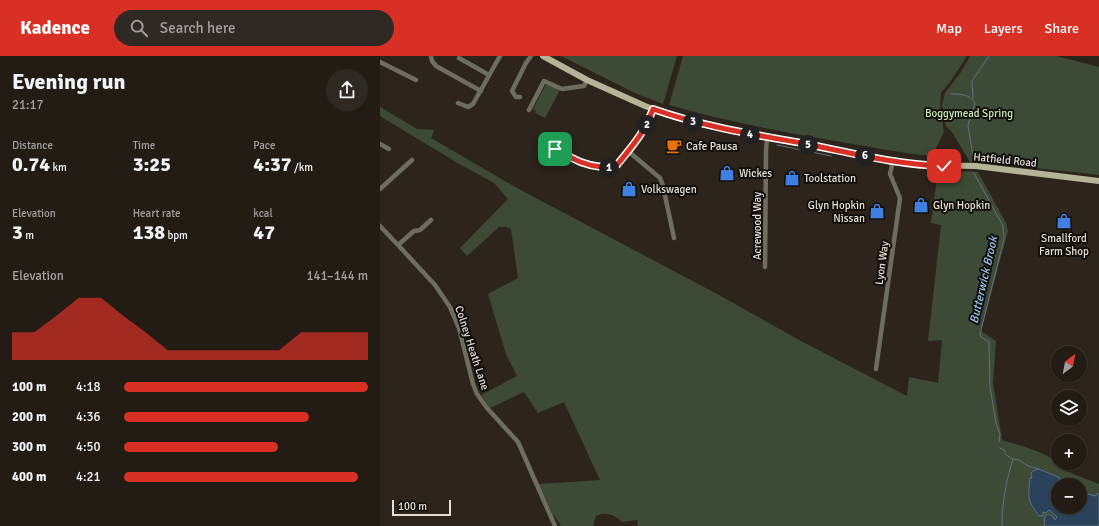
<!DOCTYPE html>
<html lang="en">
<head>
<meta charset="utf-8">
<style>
  :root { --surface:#221c15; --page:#2e2922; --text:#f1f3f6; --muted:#a2a1a0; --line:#3f3a34; --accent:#d93025 }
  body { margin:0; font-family:Signika,sans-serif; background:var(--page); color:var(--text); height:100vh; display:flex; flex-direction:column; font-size:15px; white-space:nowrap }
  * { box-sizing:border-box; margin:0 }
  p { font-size:13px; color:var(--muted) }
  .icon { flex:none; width:22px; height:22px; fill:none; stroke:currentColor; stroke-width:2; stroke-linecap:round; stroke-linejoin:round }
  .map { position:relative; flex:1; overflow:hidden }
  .panel { display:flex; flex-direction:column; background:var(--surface); width:380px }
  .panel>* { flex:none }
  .needle { width:26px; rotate:32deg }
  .buttons { position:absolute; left:671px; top:290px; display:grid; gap:8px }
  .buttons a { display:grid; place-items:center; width:36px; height:36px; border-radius:50%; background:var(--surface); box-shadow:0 1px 3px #0004,0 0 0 1px var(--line); font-size:20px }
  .scale { position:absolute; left:12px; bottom:10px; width:59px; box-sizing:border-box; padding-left:4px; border:2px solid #e3ddd7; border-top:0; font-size:11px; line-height:14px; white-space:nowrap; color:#e3ddd7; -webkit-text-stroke:3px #120f0b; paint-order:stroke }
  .pin { position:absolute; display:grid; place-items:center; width:34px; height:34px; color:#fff; margin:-17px; border-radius:8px; box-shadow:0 2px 6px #0006 }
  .km { position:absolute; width:20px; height:20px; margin:-10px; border-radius:50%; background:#222; color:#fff; font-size:11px; line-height:20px; text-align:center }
  .round { display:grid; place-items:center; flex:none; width:42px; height:42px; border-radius:21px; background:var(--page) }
  .head { display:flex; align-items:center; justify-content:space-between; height:68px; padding:0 12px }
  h1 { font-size:22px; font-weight:700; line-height:30px }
  .stats { display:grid; grid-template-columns:repeat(3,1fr); gap:6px; height:68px; padding:4px 12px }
  .stats div { display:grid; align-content:center }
  .stats b { font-size:20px; font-weight:700 }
  .stats small { font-size:11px; font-weight:400 }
  .stats p { font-size:11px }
  .chart { height:112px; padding:8px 12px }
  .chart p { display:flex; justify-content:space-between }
  .chart svg { width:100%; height:72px; margin-top:4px; fill:var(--accent); opacity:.7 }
  ul { padding:0 12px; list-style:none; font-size:13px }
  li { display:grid; grid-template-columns:64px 48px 1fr; align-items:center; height:30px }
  li i { height:10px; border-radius:5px; background:var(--accent) }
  header { display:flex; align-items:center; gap:24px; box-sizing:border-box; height:56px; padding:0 20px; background:var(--accent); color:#fff }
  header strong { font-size:19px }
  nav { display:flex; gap:22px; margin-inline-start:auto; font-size:14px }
  .search { width:280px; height:36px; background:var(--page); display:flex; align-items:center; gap:10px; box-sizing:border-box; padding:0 14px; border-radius:22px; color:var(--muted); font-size:15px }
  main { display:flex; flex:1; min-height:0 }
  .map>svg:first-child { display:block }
  .green { fill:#3d4b36; fill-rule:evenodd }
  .water { fill:#2b435a; stroke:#627180 }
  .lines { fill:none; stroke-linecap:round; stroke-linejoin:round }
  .stream { stroke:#627180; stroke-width:1 }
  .minor { stroke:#6d6e5f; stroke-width:4.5 }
  .major { stroke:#b3b596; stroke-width:6 }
  .route-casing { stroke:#fff; stroke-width:8 }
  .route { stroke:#d93025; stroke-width:5 }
  .labels { text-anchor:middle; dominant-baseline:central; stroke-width:4; stroke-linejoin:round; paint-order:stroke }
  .park-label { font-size:11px; fill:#c6eab4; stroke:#120f0b }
  .poi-label { font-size:11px; fill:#e3ddd7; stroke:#120f0b; text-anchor:start }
  .street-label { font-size:11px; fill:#e3ddd7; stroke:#120f0b }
  .water-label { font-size:12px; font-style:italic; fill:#97c6f2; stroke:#120f0b }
</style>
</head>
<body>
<header>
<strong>Kadence</strong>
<div class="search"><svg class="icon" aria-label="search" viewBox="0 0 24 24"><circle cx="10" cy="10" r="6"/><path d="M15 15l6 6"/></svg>Search here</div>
<nav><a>Map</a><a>Layers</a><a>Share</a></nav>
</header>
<main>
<section class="panel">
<div class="head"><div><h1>Evening run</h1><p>21:17</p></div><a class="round"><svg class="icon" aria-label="share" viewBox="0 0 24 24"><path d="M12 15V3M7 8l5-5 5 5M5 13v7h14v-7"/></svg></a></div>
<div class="stats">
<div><p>Distance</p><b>0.74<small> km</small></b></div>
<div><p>Time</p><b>3:25</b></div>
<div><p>Pace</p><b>4:37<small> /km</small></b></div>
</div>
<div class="stats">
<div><p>Elevation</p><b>3<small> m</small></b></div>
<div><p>Heart rate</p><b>138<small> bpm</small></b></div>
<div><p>kcal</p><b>47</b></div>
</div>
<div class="chart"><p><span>Elevation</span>141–144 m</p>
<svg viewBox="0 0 160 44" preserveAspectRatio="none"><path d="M0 44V27L10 27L20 17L30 6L40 6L50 17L60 27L70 38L80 38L90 38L100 38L110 38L120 38L130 27L140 27L150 27L160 27V44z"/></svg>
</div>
<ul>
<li><b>100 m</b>4:18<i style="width:100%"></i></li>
<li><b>200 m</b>4:36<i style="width:76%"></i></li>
<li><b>300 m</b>4:50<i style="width:63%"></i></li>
<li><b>400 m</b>4:21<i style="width:96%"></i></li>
</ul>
</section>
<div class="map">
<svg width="719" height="470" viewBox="0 0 719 470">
  <rect width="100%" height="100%" fill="#2d251c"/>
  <!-- green -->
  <path class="green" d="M181 0H297L283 48 257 38Z
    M303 0H587L572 23 561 37 560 53 564 76 552 100 532 98C450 84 369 72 289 49Z
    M590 0H676L719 11V119L619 108 590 106 572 76 566 70 562 49 565 37 581 16Z
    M166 28 180 34 165 62 155 57 156 55 153 53Z
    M0 51 37 73 54 74 51 82 137 132 337 238 419 284 527 340 529 321 558 327 562 284 548 285 561 169 551 167 558 114 598 116 626 167 628 175 601 275 616 285 613 327 622 384C640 390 674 397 683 414L719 428V470H258L257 464 242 466C235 459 226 455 216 460L213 470H181L174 459H173L159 428 220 424 184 346 158 357 144 336 110 352 101 339 137 320 126 298 108 238 138 222 131 173 126 171H119L87 200 80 192 128 143 114 127 76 106 0 60ZM678 429H700V451H678Z"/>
  <!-- water -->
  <path class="water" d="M659 413 678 421 680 423 678 433V451H700V439L705 437 715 440 719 437V470H664L665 460 668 458 673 461 675 464 677 461 669 454 666 457 663 456V460H659C647 444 648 442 650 422H652L651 417 654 414Z"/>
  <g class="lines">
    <!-- stream -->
    <path class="stream" d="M571 38C580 38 590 38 595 47L588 69 593 101
      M593 42 592 25 609 0
      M397 89 451 100
      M594 117 623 170 624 183 600 278 601 281 609 286 610 331 616 367 620 378 619 386
      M620 392 624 394 626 399 633 403 639 404 648 410 659 413
      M622 470C622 447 626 425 633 403"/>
    <!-- minor -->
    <path class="minor" d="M51 0 52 5 56 10 101 35
      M79 2 109 19
      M0 6 36 24
      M140 41H136L132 35 146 7 151 0
      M78 47 88 51 93 48 120 0
      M149 54 164 25 182 33 204 30 207 24
      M0 88 9 93
      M167 88C183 97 219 120 237 109 252 91 265 76 273 53
      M248 95 280 122 283 130 294 182
      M0 133 32 104
      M0 170 18 189 55 229 70 251 79 272 93 328 97 338 107 352 138 386 175 470
      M18 189 34 175 40 174 51 164
      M385 211 386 95 387 82
      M496 313 520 142 510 118 513 105"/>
    <!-- major -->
    <path class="major" d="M163 0 207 24 265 50 295 61 352 75 536 109 596 110 719 125"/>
  </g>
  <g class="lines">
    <!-- route casing -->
    <g class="route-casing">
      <path id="route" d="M175 93C192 102 202 109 222 111 228 111 232 113 237 109 252 90 264 78 273 53 321 70 371 78 421 87 468 96 516 109 564 110"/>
    </g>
    <!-- route -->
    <use href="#route" class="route"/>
  </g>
  <!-- icons -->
  <defs>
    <g id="cafe-bare" transform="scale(1.2)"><path d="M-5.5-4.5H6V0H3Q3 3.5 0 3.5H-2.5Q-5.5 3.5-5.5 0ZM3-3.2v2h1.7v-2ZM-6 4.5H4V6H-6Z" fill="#e8710a" stroke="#120f0b" stroke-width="2.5" paint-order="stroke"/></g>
    <g id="shop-bare" transform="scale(1.2)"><path d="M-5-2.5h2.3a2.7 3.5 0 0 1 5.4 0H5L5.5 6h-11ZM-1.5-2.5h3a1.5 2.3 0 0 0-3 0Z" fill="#3f7fe0" stroke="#120f0b" stroke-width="2.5" paint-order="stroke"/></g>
  </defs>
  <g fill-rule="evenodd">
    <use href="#cafe-bare" x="294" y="90"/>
    <use href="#shop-bare" x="347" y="117"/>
    <use href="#shop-bare" x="412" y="122"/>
    <use href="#shop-bare" x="249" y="133"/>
    <use href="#shop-bare" x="541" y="149"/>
    <use href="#shop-bare" x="497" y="155"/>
    <use href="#shop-bare" x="684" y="165"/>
  </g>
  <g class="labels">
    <!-- park labels -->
    <g class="park-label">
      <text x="589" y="57">Boggymead Spring</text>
    </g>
    <!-- poi labels -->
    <g class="poi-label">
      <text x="306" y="90">Cafe Pausa</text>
      <text x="359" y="117">Wickes</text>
      <text x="424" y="122">Toolstation</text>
      <text x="261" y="133">Volkswagen</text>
      <text x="485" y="149" text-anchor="end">Glyn Hopkin<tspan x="485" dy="13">Nissan</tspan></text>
      <text x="553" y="149">Glyn Hopkin</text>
      <text x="684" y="182" text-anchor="middle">Smallford<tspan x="684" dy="13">Farm Shop</tspan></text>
    </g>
    <!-- street labels -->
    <g class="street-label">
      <text transform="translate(625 104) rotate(6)">Hatfield Road</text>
      <text transform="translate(377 170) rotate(-90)">Acrewood Way</text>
      <text transform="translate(502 207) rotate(-82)">Lyon Way</text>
      <text transform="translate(92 292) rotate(72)">Colney Heath Lane</text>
    </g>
    <!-- water labels -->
    <g class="water-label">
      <text transform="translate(604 224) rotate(-77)">Butterwick Brook</text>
    </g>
  </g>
</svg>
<div class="buttons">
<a><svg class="needle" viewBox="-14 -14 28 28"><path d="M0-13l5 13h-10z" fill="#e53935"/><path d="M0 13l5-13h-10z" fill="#a2a1a0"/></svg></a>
<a><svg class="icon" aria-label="layers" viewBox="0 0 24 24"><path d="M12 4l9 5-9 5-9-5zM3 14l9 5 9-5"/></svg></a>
<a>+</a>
<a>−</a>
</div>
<div class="scale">100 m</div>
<div class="pin" style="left:175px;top:93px;background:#1e9e55"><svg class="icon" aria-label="arrive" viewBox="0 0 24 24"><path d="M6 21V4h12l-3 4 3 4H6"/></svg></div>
<div class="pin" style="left:564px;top:110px;background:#d93025"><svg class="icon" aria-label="check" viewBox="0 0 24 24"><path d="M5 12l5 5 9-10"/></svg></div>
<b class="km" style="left:229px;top:112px">1</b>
<b class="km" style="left:267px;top:69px">2</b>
<b class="km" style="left:313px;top:66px">3</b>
<b class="km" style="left:370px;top:79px">4</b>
<b class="km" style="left:428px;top:89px">5</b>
<b class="km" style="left:485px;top:100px">6</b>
</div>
</main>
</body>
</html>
